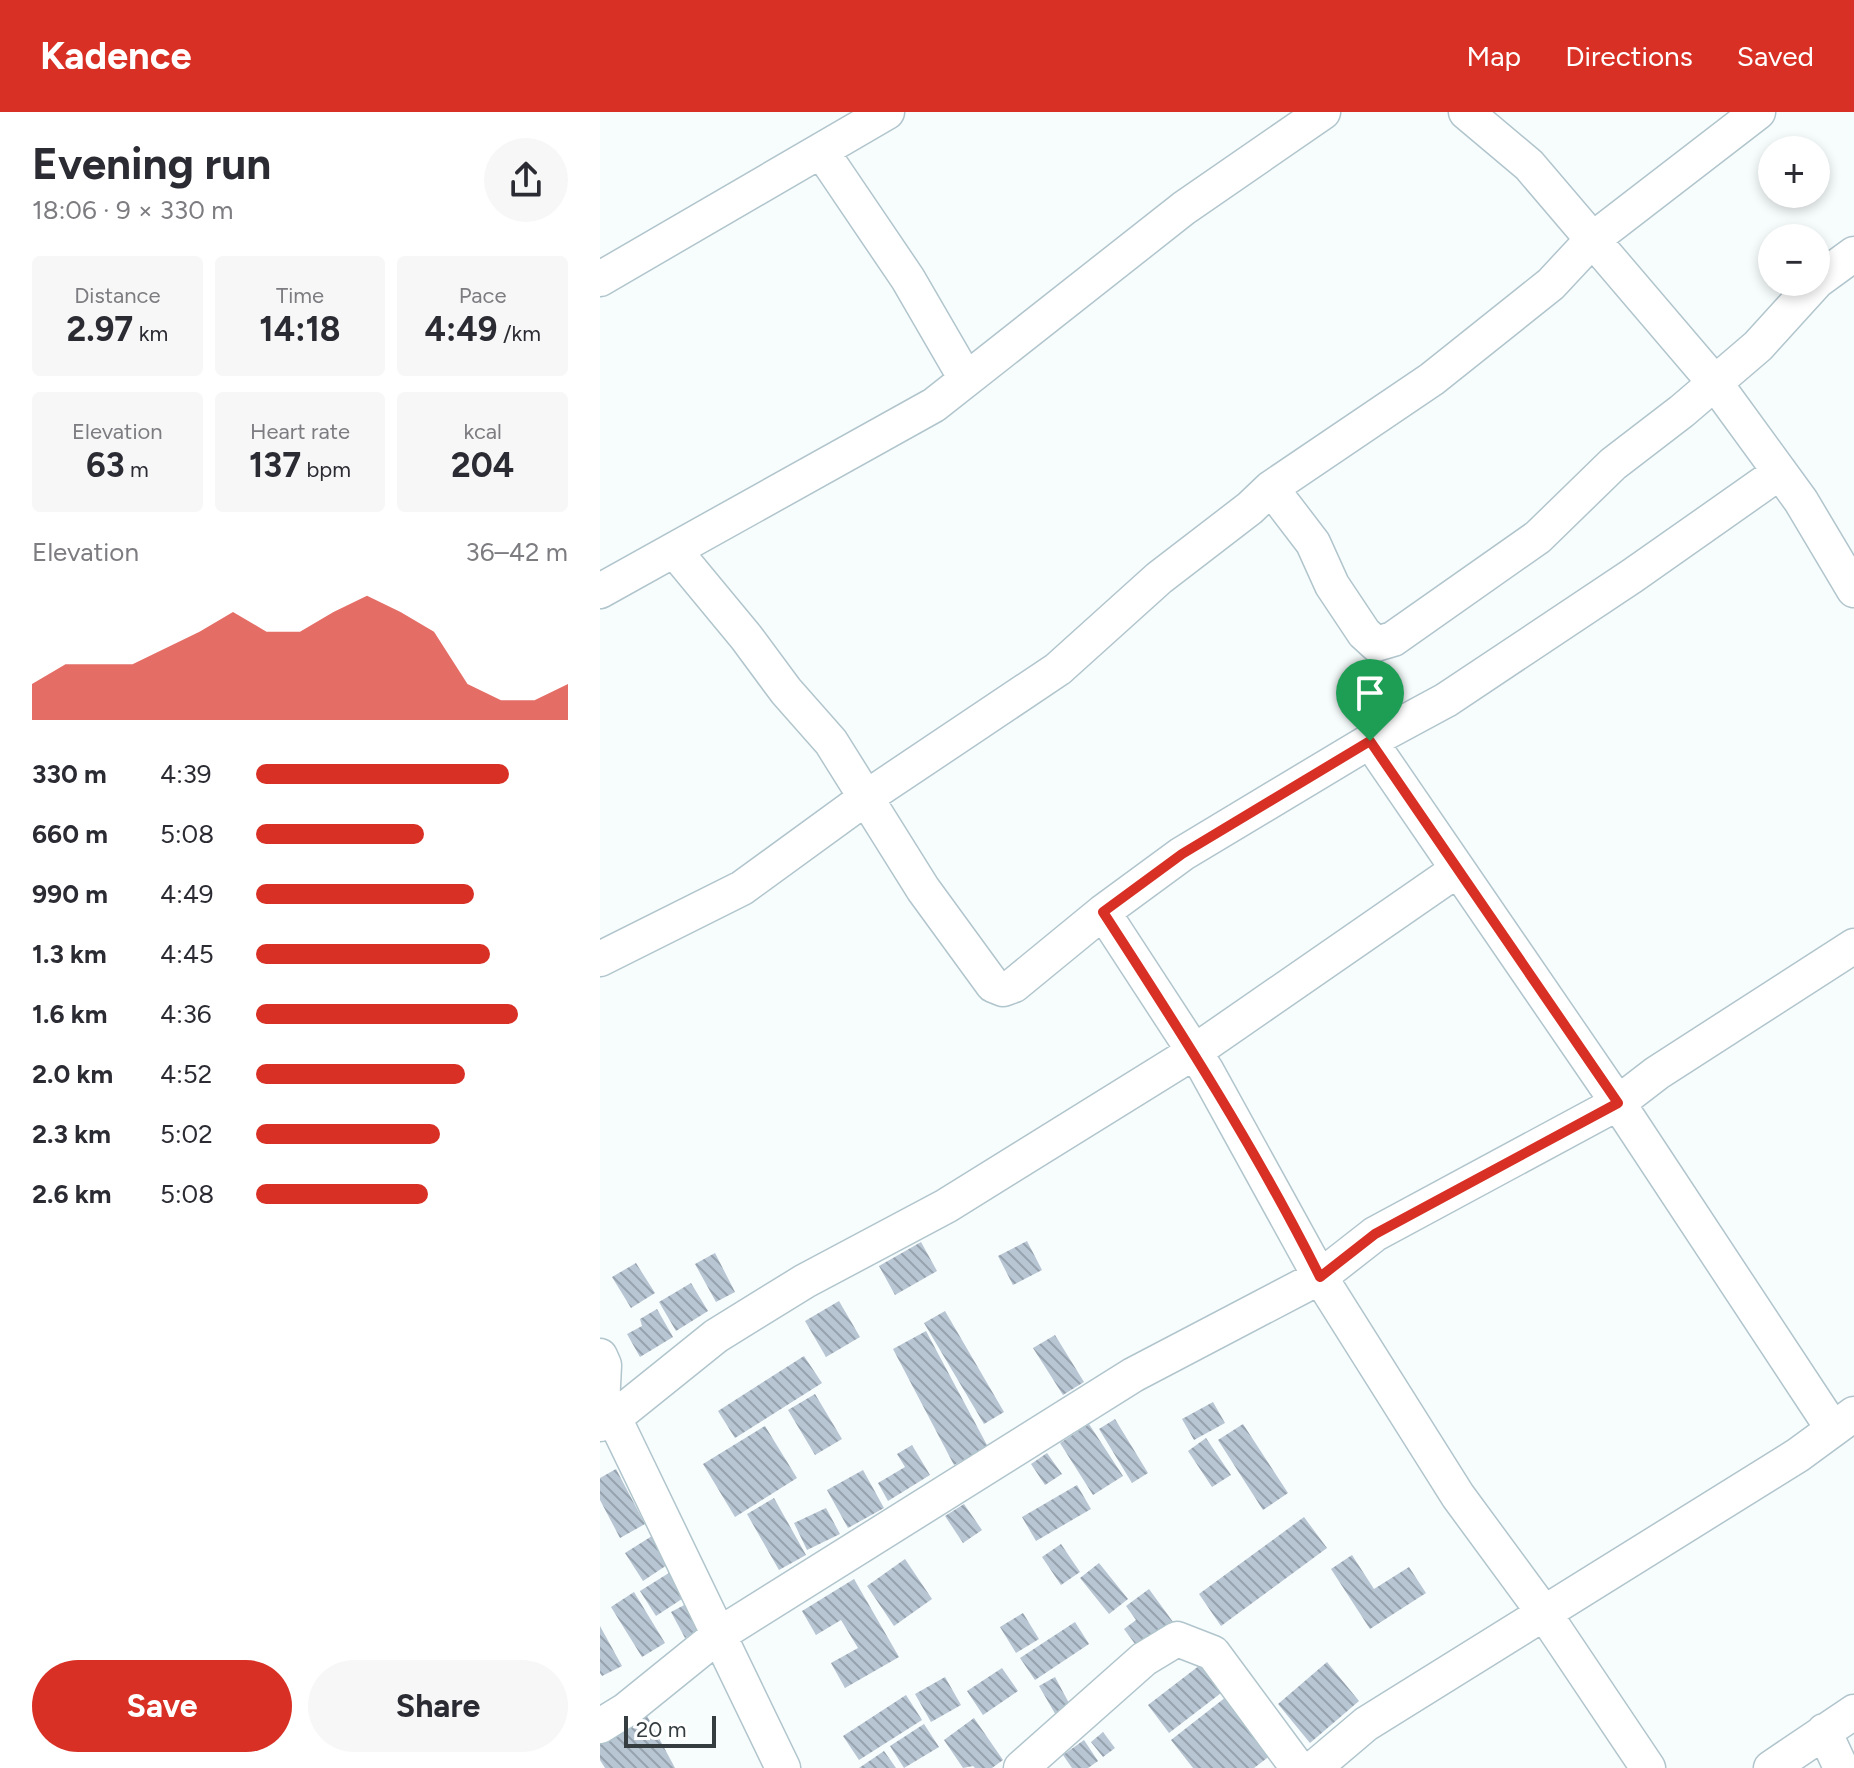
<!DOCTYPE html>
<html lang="en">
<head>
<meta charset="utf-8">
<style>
  :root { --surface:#fff; --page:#f7f7f7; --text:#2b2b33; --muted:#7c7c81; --accent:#d93025 }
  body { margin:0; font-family:Figtree,sans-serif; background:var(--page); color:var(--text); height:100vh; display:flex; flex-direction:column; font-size:30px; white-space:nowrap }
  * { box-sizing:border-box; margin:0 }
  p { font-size:26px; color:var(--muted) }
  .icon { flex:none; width:44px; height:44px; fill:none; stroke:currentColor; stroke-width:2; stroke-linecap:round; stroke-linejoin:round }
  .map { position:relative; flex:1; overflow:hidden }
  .drawer { display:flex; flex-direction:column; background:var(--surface); width:600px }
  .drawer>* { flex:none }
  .buttons { position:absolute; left:1158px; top:24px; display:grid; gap:16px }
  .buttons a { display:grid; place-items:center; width:72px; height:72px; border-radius:50%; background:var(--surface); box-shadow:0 4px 12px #0003; font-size:40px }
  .scale { position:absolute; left:24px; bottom:20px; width:92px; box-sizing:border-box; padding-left:8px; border:4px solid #353d40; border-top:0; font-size:22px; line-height:28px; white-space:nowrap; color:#353d40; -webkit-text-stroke:6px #fff; paint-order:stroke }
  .pin { position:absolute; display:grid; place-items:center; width:68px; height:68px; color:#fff; margin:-82px -34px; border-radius:50% 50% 50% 0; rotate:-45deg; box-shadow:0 0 8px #0007 }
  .pin .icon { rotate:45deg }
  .round { display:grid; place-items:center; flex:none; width:84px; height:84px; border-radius:42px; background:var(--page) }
  .headline { display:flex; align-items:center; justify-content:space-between; height:136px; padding:0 32px }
  h1 { font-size:44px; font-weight:700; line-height:60px }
  .stats { display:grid; grid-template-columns:repeat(3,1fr); gap:12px; height:136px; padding:8px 32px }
  .stats div { display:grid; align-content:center; border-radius:8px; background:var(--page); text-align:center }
  .stats b { font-size:34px; font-weight:700 }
  .stats small { font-size:22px; font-weight:400 }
  .stats p { font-size:22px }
  .chart { height:224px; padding:16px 32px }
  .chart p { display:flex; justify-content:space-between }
  .chart svg { width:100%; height:144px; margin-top:8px; fill:var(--accent); opacity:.7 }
  .button { display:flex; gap:16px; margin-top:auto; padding:16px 32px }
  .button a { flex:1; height:92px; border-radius:48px; background:var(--accent); color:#fff; font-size:32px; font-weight:700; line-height:92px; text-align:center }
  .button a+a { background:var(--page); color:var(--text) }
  ul { padding:0 32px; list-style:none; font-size:26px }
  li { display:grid; grid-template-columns:128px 96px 1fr; align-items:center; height:60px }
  li i { height:20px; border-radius:10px; background:var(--accent) }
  header { display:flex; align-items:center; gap:48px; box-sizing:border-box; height:112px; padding:0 40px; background:var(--accent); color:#fff }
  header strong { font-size:38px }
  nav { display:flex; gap:44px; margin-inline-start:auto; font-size:28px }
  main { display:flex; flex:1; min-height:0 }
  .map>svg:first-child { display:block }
  .building { fill:url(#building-back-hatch) }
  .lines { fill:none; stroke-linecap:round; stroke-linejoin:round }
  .street-casing { stroke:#b1c5cc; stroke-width:37 }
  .street { stroke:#fff; stroke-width:34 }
  .route-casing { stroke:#fff; stroke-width:16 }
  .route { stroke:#d93025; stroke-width:10 }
</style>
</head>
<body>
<header>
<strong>Kadence</strong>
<nav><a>Map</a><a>Directions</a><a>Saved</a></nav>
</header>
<main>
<section class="drawer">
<div class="headline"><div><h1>Evening run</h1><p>18:06 · 9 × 330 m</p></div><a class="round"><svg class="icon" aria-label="share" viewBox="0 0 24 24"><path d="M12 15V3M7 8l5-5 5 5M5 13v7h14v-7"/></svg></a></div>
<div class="stats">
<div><p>Distance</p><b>2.97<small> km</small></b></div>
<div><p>Time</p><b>14:18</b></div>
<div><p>Pace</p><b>4:49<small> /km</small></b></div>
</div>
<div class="stats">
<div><p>Elevation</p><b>63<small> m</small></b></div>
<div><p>Heart rate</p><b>137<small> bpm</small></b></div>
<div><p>kcal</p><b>204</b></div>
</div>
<div class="chart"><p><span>Elevation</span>36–42 m</p>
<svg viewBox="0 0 160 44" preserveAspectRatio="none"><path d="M0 44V33L10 27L20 27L30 27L40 22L50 17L60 11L70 17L80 17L90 11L100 6L110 11L120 17L130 33L140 38L150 38L160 33V44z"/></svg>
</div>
<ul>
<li><b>330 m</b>4:39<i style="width:81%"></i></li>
<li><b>660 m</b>5:08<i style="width:54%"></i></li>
<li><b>990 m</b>4:49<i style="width:70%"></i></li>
<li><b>1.3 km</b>4:45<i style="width:75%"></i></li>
<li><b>1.6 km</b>4:36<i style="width:84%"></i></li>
<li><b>2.0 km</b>4:52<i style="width:67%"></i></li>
<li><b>2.3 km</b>5:02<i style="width:59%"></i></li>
<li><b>2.6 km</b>5:08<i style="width:55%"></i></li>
</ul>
<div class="button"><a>Save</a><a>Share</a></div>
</section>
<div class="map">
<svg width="1254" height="1656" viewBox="0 0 1254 1656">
  <defs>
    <pattern id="building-back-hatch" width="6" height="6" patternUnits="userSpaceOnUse" patternTransform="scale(2)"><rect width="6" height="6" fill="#b8c6d4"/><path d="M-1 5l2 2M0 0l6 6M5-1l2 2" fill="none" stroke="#96a2ad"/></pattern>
  </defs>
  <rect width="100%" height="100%" fill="#f7fcfd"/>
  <!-- building -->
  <path class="building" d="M427 1129 442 1158 413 1173 398 1144Z
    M321 1130 337 1159 295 1183 279 1154Z
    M115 1141 135 1180 116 1190 95 1152Z
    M36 1151 55 1181 31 1196 12 1165Z
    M91 1171 108 1199 76 1219 59 1190Z
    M239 1189 260 1225 226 1245 205 1209Z
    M57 1197 73 1225 40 1245 27 1222 42 1214 40 1207Z
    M345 1199 404 1300 384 1312 324 1211Z
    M326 1219 388 1335 354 1353 293 1237Z
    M455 1223 484 1270 463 1283 433 1236Z
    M204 1244 222 1271 135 1326 118 1299Z
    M215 1282 242 1327 215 1343 188 1298Z
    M613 1290 625 1311 594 1328 582 1307Z
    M515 1307 548 1361 532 1371 499 1317Z
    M489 1312 523 1364 493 1383 460 1331Z
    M643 1312 688 1381 663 1398 618 1328Z
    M165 1314 197 1366 135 1405 103 1352Z
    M606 1326 631 1363 612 1375 588 1339Z
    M312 1333 330 1363 288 1389 278 1371 305 1355 297 1342Z
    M447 1341 462 1362 445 1373 431 1352Z
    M16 1357 45 1412 20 1426 0 1388V1366Z
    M263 1358 284 1396 248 1416 227 1378Z
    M477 1373 491 1397 436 1429 422 1405Z
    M174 1386 206 1443 179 1458 147 1402Z
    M364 1392 382 1418 363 1431 345 1404Z
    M226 1396 240 1422 207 1438 194 1411Z
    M704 1405 727 1436 621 1514 599 1482Z
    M52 1424 70 1451 43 1469 25 1441Z
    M461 1432 480 1460 461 1473 442 1445Z
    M752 1443 774 1477 809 1455 826 1481 770 1517 731 1457Z
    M305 1447 332 1487 294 1514 267 1474Z
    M499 1451 528 1487 509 1502 480 1466Z
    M72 1459 88 1483 56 1504 40 1479Z
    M254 1467 299 1545 245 1576 231 1551 258 1536 241 1508 216 1523 202 1499Z
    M549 1477 576 1514 541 1540 524 1517 536 1508 526 1494Z
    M34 1480 65 1531 42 1545 11 1495Z
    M90 1490 103 1516 85 1526 71 1500Z
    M423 1501 439 1527 416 1541 400 1515Z
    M475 1510 489 1532 435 1568 420 1546Z
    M0 1514 22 1554 2 1564 0 1561Z
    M604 1550 625 1578 569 1621 548 1593Z
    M727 1550 759 1589 710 1631 678 1592Z
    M402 1556 418 1579 383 1603 367 1579Z
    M345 1565 361 1593 331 1610 315 1582Z
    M455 1565 470 1593 457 1605 439 1574Z
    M306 1583 322 1608 259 1648 243 1624Z
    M626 1585 671 1643 654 1656H593L571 1628Z
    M45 1600 75 1656H5L0 1648V1625Z
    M374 1606 403 1648 392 1656H375L373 1654 363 1656 344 1628Z
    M324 1612 339 1635 304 1656 290 1634Z
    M503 1620 515 1636 503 1645 491 1630Z
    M484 1628 498 1649 488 1656H472L463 1643Z
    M284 1639 296 1656H259Z"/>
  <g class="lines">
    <!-- street casing -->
    <g class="street-casing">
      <path id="street" d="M866 0 929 53 1115 271 1201 389 1254 478
        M222 40 308 167 366 267
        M0 167 287 0
        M671 376 713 431 732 473 764 521 776 532 793 527 938 425 1013 352 1082 299 1158 234 1217 169 1254 142
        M74 438 146 525 186 579 231 630 323 777 393 873 403 877 414 873 503 800 582 742 770 629 846 588 1032 464 1180 360
        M0 479 334 293 584 96 723 0
        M770 629 1018 991 1233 1317
        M503 800 606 958 720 1165 858 1384 944 1501 1048 1656
        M0 847 142 776 267 685 458 557 559 466 650 396 671 376 832 267 951 172 992 128 1158 0
        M0 1244 4 1253 2 1294
        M0 1292 14 1306 183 1656
        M0 1312 14 1306 116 1224 205 1169 346 1094 594 940 857 758
        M0 1614 26 1598 120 1522 533 1263 720 1165 775 1122 1018 991 1057 961 1254 834
        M1224 1619 1241 1656
        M421 1656 544 1547 577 1527 613 1541 698 1656
        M714 1656 766 1612 1198 1343 1254 1302
        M1171 1656 1254 1600"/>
    </g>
    <!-- street -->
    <use href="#street" class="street"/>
  </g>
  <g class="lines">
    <!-- route casing -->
    <g class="route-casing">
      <path id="route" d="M770 629 1018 991 775 1122 720 1165C656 1037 581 920 503 800L582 742Z"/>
    </g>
    <!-- route -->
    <use href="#route" class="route"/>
  </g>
</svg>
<div class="buttons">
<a>+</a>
<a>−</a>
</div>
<div class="scale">20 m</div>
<div class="pin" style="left:770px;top:629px;background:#1e9e55"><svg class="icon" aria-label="arrive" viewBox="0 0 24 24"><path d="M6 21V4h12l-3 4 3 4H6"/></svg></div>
</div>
</main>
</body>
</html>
